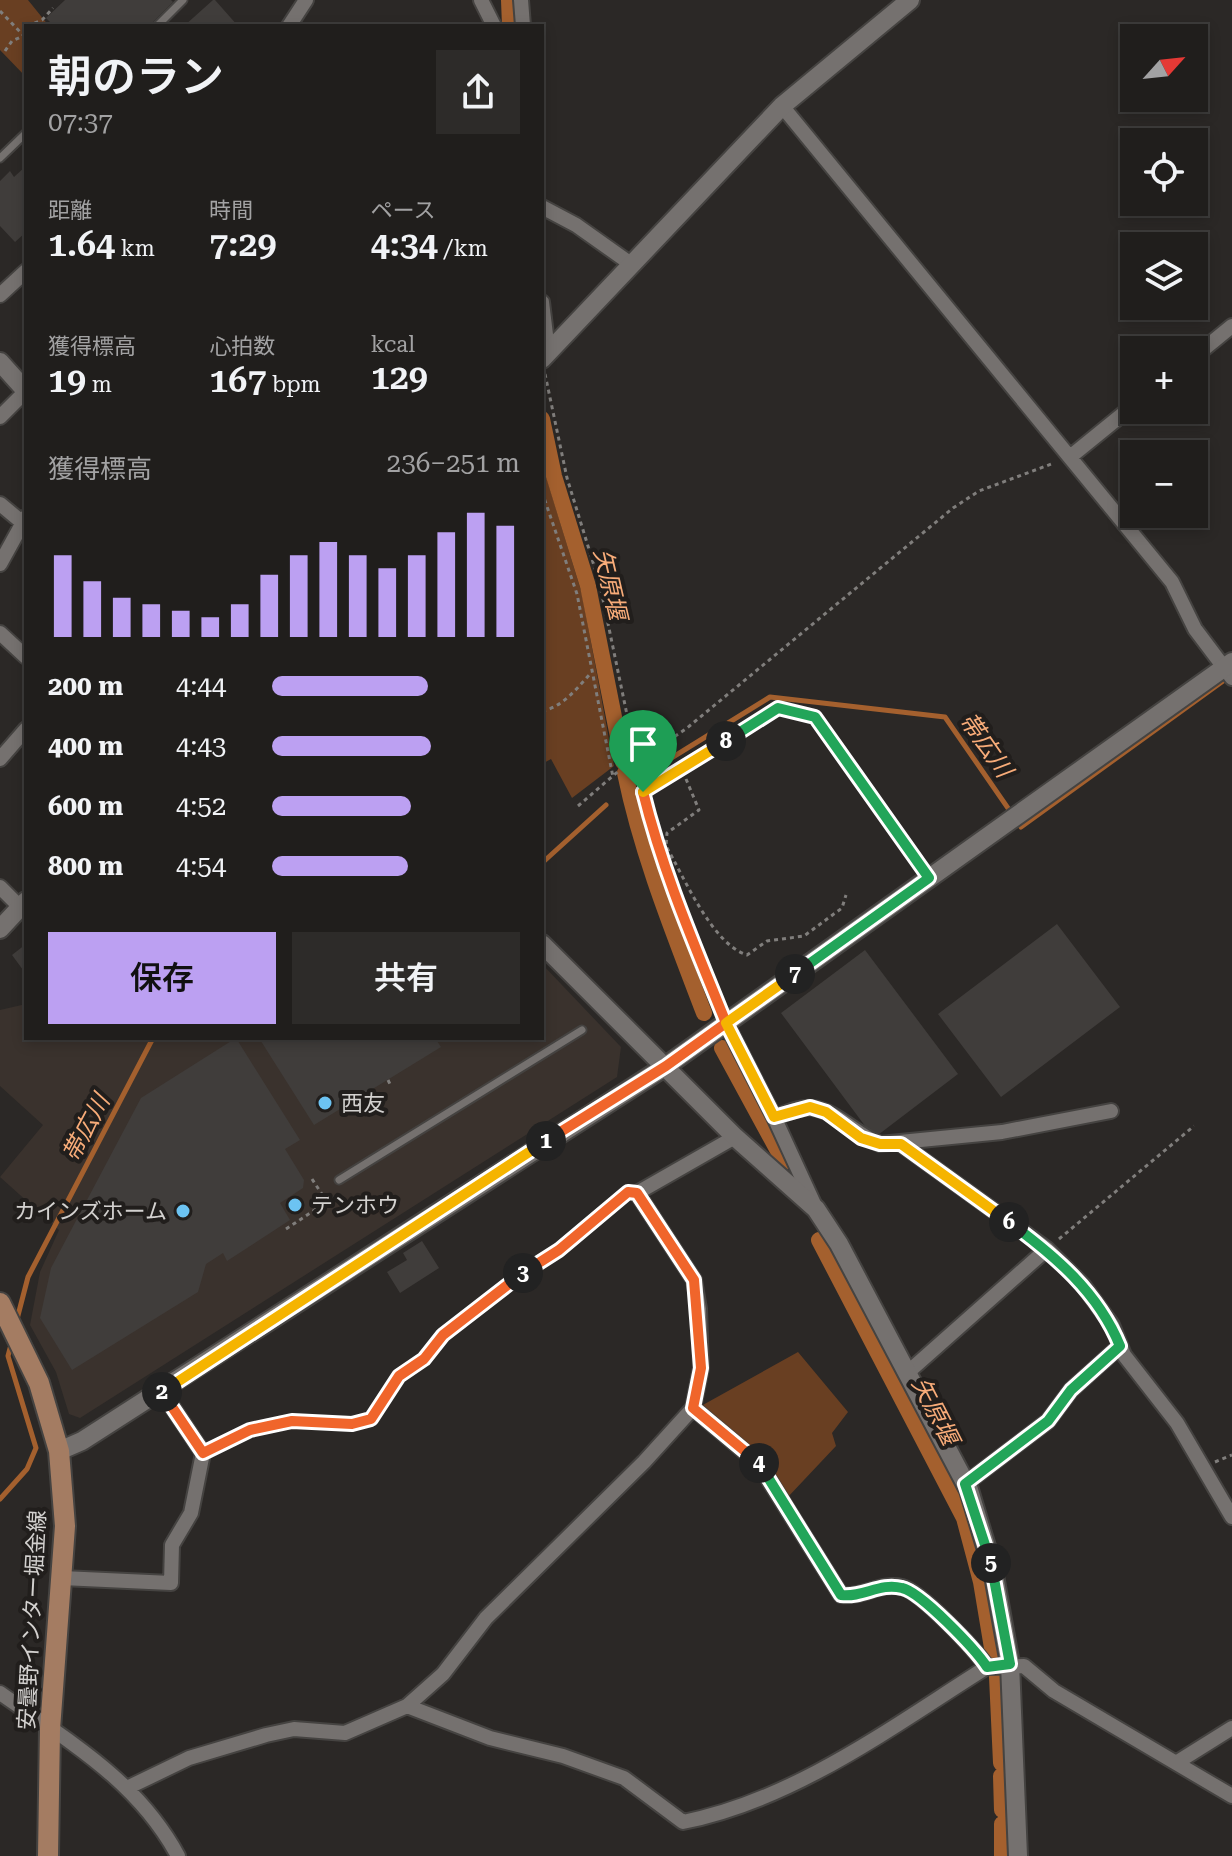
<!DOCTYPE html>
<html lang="ja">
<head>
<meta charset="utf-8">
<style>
  :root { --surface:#201e1c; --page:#2d2b29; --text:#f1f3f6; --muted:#a2a2a3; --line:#3d3c3b; --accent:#bca0f2 }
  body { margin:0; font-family:"Roboto Serif","Noto Sans JP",serif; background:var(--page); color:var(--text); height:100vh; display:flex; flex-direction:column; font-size:30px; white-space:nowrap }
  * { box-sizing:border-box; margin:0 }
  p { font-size:26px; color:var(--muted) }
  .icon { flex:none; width:44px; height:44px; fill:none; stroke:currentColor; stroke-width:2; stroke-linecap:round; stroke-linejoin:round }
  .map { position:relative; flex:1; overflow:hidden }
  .side { position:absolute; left:24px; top:24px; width:520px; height:1016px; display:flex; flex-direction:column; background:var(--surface); border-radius:0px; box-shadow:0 4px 12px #0003,0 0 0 2px var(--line) }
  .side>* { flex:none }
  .needle { width:52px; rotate:63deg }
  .fabs { position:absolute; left:1120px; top:24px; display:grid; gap:16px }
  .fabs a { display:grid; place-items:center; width:88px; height:88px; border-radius:0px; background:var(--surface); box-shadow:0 4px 12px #0003,0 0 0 2px var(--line); font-size:40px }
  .pin { position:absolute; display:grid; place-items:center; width:68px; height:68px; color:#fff; margin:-82px -34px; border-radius:50% 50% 50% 0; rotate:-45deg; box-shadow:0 0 8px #0007 }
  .pin .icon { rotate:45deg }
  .km { position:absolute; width:40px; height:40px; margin:-20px; border-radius:50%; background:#222; color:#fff; font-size:22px; line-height:40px; text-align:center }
  .round { display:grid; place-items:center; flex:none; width:84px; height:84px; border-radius:0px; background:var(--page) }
  .overview { display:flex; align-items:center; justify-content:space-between; height:136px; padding:0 24px }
  h1 { font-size:44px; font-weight:600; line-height:60px }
  .stats { display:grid; grid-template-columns:repeat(3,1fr); gap:12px; height:136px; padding:8px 24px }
  .stats div { display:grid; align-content:center }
  .stats b { font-size:34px; font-weight:600 }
  .stats small { font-size:22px; font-weight:400 }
  .stats p { font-size:22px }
  .chart { height:224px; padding:16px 24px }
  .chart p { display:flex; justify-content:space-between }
  .chart svg { width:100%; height:144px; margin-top:8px; stroke:var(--accent); stroke-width:6 }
  .primary-button { display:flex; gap:16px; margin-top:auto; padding:16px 24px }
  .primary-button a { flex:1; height:92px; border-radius:0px; background:var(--accent); color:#111; font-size:32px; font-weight:600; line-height:92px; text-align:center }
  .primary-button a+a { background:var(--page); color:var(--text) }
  ul { padding:0 24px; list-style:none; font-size:26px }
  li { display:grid; grid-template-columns:128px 96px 1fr; align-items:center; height:60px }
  li i { height:20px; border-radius:10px; background:var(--accent) }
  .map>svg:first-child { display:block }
  .built { fill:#3a322d }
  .green { fill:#693f22 }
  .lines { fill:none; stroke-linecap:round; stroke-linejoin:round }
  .stream { stroke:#a4602e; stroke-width:5 }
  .canal { stroke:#a4602e; stroke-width:16 }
  .building { fill:#403d3b }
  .lane-casing { stroke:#454341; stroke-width:11 }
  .street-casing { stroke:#454341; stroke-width:18 }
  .secondary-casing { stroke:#454341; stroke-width:22 }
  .primary-casing { stroke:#454341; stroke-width:24 }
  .path { stroke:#807e7c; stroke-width:3; stroke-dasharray:4 4; stroke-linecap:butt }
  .lane { stroke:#75716f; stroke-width:7 }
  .street { stroke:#75716f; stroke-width:14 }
  .secondary { stroke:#75716f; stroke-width:18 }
  .primary { stroke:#a47c62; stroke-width:20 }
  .split-1-casing { stroke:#fff; stroke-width:16 }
  .split-2-casing { stroke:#fff; stroke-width:16 }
  .split-3-casing { stroke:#fff; stroke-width:16 }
  .split-4-casing { stroke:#fff; stroke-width:16 }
  .split-5-casing { stroke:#fff; stroke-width:16 }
  .split-6-casing { stroke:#fff; stroke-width:16 }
  .split-7-casing { stroke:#fff; stroke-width:16 }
  .split-8-casing { stroke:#fff; stroke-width:16 }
  .split-9-casing { stroke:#fff; stroke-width:16 }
  .split-1 { stroke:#f0652b; stroke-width:10 }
  .split-2 { stroke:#f5b400; stroke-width:10 }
  .split-3 { stroke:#f0652b; stroke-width:10 }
  .split-4 { stroke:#f0652b; stroke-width:10 }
  .split-5 { stroke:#22a559; stroke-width:10 }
  .split-6 { stroke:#22a559; stroke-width:10 }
  .split-7 { stroke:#f5b400; stroke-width:10 }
  .split-8 { stroke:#22a559; stroke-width:10 }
  .split-9 { stroke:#f5b400; stroke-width:10 }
  .poi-dot { fill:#6cc3f2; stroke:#211e1c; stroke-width:3 }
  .labels { text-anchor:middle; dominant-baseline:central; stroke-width:8; stroke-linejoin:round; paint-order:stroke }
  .poi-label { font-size:22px; fill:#d3d1cf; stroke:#211e1c; text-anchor:start }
  .street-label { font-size:22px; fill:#d3d1cf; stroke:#211e1c }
  .water-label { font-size:24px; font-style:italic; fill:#f8ac79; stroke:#211e1c }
</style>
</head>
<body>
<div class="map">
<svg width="1232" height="1856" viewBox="0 0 1232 1856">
  <rect width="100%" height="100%" fill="#2b2826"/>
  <!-- built -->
  <path class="built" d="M542 964 621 1047 617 1077 80 1418 69 1414 56 1372 30 1325 40 1272 59 1230 0 1177 43 1125 0 1086V1010L26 1004V1038H542Z"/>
  <!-- green -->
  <path class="green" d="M0 0H28L49 26H26V77L0 50Z
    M542 463 582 594 614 766 572 798 551 759 542 764Z
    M798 1352 848 1412 832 1433 836 1446 787 1498 701 1406Z"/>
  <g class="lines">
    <!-- stream -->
    <path class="stream" d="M665 762 770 697 945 717 1021 827 1230 676
      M542 863 606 805
      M16 1323 28 1277 153 1038
      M0 1499 27 1469 36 1448 8 1356 12 1341"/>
    <!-- canal -->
    <path class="canal" d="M509 0 510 26
      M542 419 554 476 588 586 623 762
      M625 773C642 856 674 934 704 1013
      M722 1048 784 1162
      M819 1240 964 1518 981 1582 994 1660
      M997 1677 1001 1763
      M1001 1776 1002 1810
      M1002 1824V1856"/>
  </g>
  <!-- building -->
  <path class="building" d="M65 0H171L173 2 149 26H54L46 18Z
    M215 0 238 26H184L213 0Z
    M26 166V232L15 242 0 226V181L10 171 14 177Z
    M1057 924 1120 1007 1001 1097 938 1014Z
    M26 944V974L12 955Z
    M865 950 958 1074 874 1138 781 1013Z
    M236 1038 300 1140 285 1149 304 1180 303 1188 280 1203 290 1220 227 1261 223 1253 206 1264 198 1292 72 1370 40 1318 51 1268 141 1098Z
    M259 1038H435L441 1047 314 1125Z
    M422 1241 439 1268 400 1293 387 1272 407 1260 403 1253Z"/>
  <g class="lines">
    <!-- lane casing -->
    <g class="lane-casing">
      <path id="lane" d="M157 26 183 0
        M0 158 26 133
        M643 792 778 708 815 717 927 877
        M339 1180 582 1030"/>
    </g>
    <!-- street casing -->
    <g class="street-casing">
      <path id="street" d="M481 0 494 26
        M521 0 523 26
        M289 26 306 0
        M782 106 1172 582 1195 629 1232 678
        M542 207 576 225 631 264
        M0 295 26 271
        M542 302 548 351
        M1194 357 1232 326
        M0 417 26 391
        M1070 457 1134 405
        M0 504 23 523
        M0 564 26 517
        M0 633 26 657
        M0 759 26 729
        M0 887 20 907
        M726 1023 774 1117C785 1114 801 1106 812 1108 836 1110 857 1136 880 1144L1002 1132 1111 1111
        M774 1117 814 1204
        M901 1144 1047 1249 1083 1285 1112 1325 1124 1355 1177 1423 1232 1517
        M906 1374 1047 1249
        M693 1408 759 1464 841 1595C863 1598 880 1582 902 1587 921 1592 975 1649 987 1667
        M965 1484 1048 1421 1071 1390 1120 1346
        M62 1578 171 1583 172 1545 191 1513 203 1453 161 1390
        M0 1693C68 1741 137 1780 178 1856
        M407 1706 490 1738 563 1756 624 1778 683 1822C795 1800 893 1726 987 1667L1024 1666 1054 1691 1232 1796
        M1176 1763 1232 1728
        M129 1787 189 1758 266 1735 294 1729 345 1733 407 1706 443 1674 486 1618 644 1462 693 1408 701 1368 699 1309 694 1280 637 1193 735 1137"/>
    </g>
    <!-- secondary casing -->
    <g class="secondary-casing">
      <path id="secondary" d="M542 359 782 106 910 0
        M0 362 26 391
        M0 929 26 901
        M542 944 735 1137 816 1209 839 1244 969 1490 993 1570 1010 1664 1018 1856
        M59 1451 82 1441 666 1066 1232 662"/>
    </g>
    <!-- primary casing -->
    <g class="primary-casing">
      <path id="primary" d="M0 1303 39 1383 59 1451 65 1526 50 1729 48 1856"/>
    </g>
    <!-- path -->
    <path class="path" d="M0 11 26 38
      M27 26 42 20 53 8
      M5 51 12 41 23 36 26 27
      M545 374 567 478 600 585 641 782
      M542 492 577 594 613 777
      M542 711C563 707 577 688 591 673
      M686 779 699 810 667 833 666 846C684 877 712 944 747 955L767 941 804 936 842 908 846 895
      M646 801C663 873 689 942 720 1008
      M578 806 629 762 649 754 687 728 953 508 979 491 1054 463
      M388 1080 391 1086
      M312 1179 327 1202
      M286 1229 339 1194
      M1059 1239 1194 1126
      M216 1447 250 1430 292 1421 352 1424 371 1419 399 1376 424 1359 443 1335 511 1280 559 1250 623 1196
      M1215 1462 1232 1455"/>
    <!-- lane -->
    <use href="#lane" class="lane"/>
    <!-- street -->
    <use href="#street" class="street"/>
    <!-- secondary -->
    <use href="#secondary" class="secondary"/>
    <!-- primary -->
    <use href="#primary" class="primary"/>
  </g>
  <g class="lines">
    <!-- split-1 casing -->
    <g class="split-1-casing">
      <path id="split-1" d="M546 1141 666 1066 726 1023C695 946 663 873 643 792"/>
    </g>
    <!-- split-2 casing -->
    <g class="split-2-casing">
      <path id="split-2" d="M162 1392 546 1141"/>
    </g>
    <!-- split-3 casing -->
    <g class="split-3-casing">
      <path id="split-3" d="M162 1392 203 1453 250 1430 292 1421 352 1424 371 1419 399 1376 424 1359 443 1335 523 1273"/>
    </g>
    <!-- split-4 casing -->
    <g class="split-4-casing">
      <path id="split-4" d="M523 1273 559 1250 628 1192 637 1193 694 1280 701 1368 693 1408 759 1463"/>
    </g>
    <!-- split-5 casing -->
    <g class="split-5-casing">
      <path id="split-5" d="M759 1463 841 1595C863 1598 880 1582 902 1588 921 1592 975 1649 987 1667L1010 1664 991 1563"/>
    </g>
    <!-- split-6 casing -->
    <g class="split-6-casing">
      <path id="split-6" d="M991 1563 965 1484 1048 1421 1071 1390 1120 1346C1098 1292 1055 1256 1009 1222"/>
    </g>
    <!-- split-7 casing -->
    <g class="split-7-casing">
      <path id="split-7" d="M795 974 726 1023 774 1117 810 1107 826 1112 861 1138 880 1144H901L1009 1222"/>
    </g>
    <!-- split-8 casing -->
    <g class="split-8-casing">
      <path id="split-8" d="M726 741 778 708 815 717 929 878 795 974"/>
    </g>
    <!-- split-9 casing -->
    <g class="split-9-casing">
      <path id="split-9" d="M643 792 726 741"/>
    </g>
    <!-- split-1 -->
    <use href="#split-1" class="split-1"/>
    <!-- split-2 -->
    <use href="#split-2" class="split-2"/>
    <!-- split-3 -->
    <use href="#split-3" class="split-3"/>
    <!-- split-4 -->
    <use href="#split-4" class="split-4"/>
    <!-- split-5 -->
    <use href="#split-5" class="split-5"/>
    <!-- split-6 -->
    <use href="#split-6" class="split-6"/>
    <!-- split-7 -->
    <use href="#split-7" class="split-7"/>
    <!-- split-8 -->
    <use href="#split-8" class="split-8"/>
    <!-- split-9 -->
    <use href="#split-9" class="split-9"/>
  </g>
  <!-- markers -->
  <g class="poi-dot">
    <circle cx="325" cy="1103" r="8"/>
    <circle cx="295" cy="1205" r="8"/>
    <circle cx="183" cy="1211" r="8"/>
  </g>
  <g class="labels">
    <!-- poi labels -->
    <g class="poi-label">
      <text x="341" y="1103">西友</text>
      <text x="311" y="1205">テンホウ</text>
      <text x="167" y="1211" text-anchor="end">カインズホーム</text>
    </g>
    <!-- street labels -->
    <g class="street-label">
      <text transform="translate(32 1620) rotate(-87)">安曇野インター堀金線</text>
    </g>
    <!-- water labels -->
    <g class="water-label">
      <text transform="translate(610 584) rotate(77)">矢原堰</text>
      <text transform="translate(986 745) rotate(55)">帯広川</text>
      <text transform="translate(86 1128) rotate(-62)">帯広川</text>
      <text transform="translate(935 1411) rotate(63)">矢原堰</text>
    </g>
  </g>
</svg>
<div class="fabs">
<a><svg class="needle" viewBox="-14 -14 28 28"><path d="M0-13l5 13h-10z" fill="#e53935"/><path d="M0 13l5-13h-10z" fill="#a2a2a3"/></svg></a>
<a><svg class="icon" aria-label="locate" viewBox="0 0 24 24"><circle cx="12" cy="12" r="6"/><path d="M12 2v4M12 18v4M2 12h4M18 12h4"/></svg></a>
<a><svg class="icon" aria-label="layers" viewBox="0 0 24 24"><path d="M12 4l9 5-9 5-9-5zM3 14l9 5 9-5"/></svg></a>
<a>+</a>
<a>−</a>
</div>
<div class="pin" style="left:643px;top:792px;background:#1e9e55"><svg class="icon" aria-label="arrive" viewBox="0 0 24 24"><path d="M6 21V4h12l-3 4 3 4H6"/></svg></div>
<b class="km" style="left:546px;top:1141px">1</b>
<b class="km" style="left:162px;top:1392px">2</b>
<b class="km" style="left:523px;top:1273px">3</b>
<b class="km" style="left:759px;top:1463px">4</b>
<b class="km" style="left:991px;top:1563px">5</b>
<b class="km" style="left:1009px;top:1222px">6</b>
<b class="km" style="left:795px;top:974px">7</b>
<b class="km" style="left:726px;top:741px">8</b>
<section class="side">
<div class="overview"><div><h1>朝のラン</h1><p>07:37</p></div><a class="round"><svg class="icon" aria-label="share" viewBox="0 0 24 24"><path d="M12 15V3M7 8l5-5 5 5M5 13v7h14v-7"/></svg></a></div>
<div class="stats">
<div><p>距離</p><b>1.64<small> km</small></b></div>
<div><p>時間</p><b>7:29</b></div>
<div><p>ペース</p><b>4:34<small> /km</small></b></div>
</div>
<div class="stats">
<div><p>獲得標高</p><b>19<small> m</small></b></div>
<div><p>心拍数</p><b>167<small> bpm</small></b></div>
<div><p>kcal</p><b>129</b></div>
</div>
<div class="chart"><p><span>獲得標高</span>236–251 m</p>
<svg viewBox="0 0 160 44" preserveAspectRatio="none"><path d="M5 44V19M15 44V27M25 44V32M35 44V34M45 44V36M55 44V38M65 44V34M75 44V25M85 44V19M95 44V15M105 44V19M115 44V23M125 44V19M135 44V12M145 44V6M155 44V10"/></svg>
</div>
<ul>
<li><b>200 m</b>4:44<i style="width:63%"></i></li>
<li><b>400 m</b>4:43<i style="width:64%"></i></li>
<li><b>600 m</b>4:52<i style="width:56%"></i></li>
<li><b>800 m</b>4:54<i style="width:55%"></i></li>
</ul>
<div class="primary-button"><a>保存</a><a>共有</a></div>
</section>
</div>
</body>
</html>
